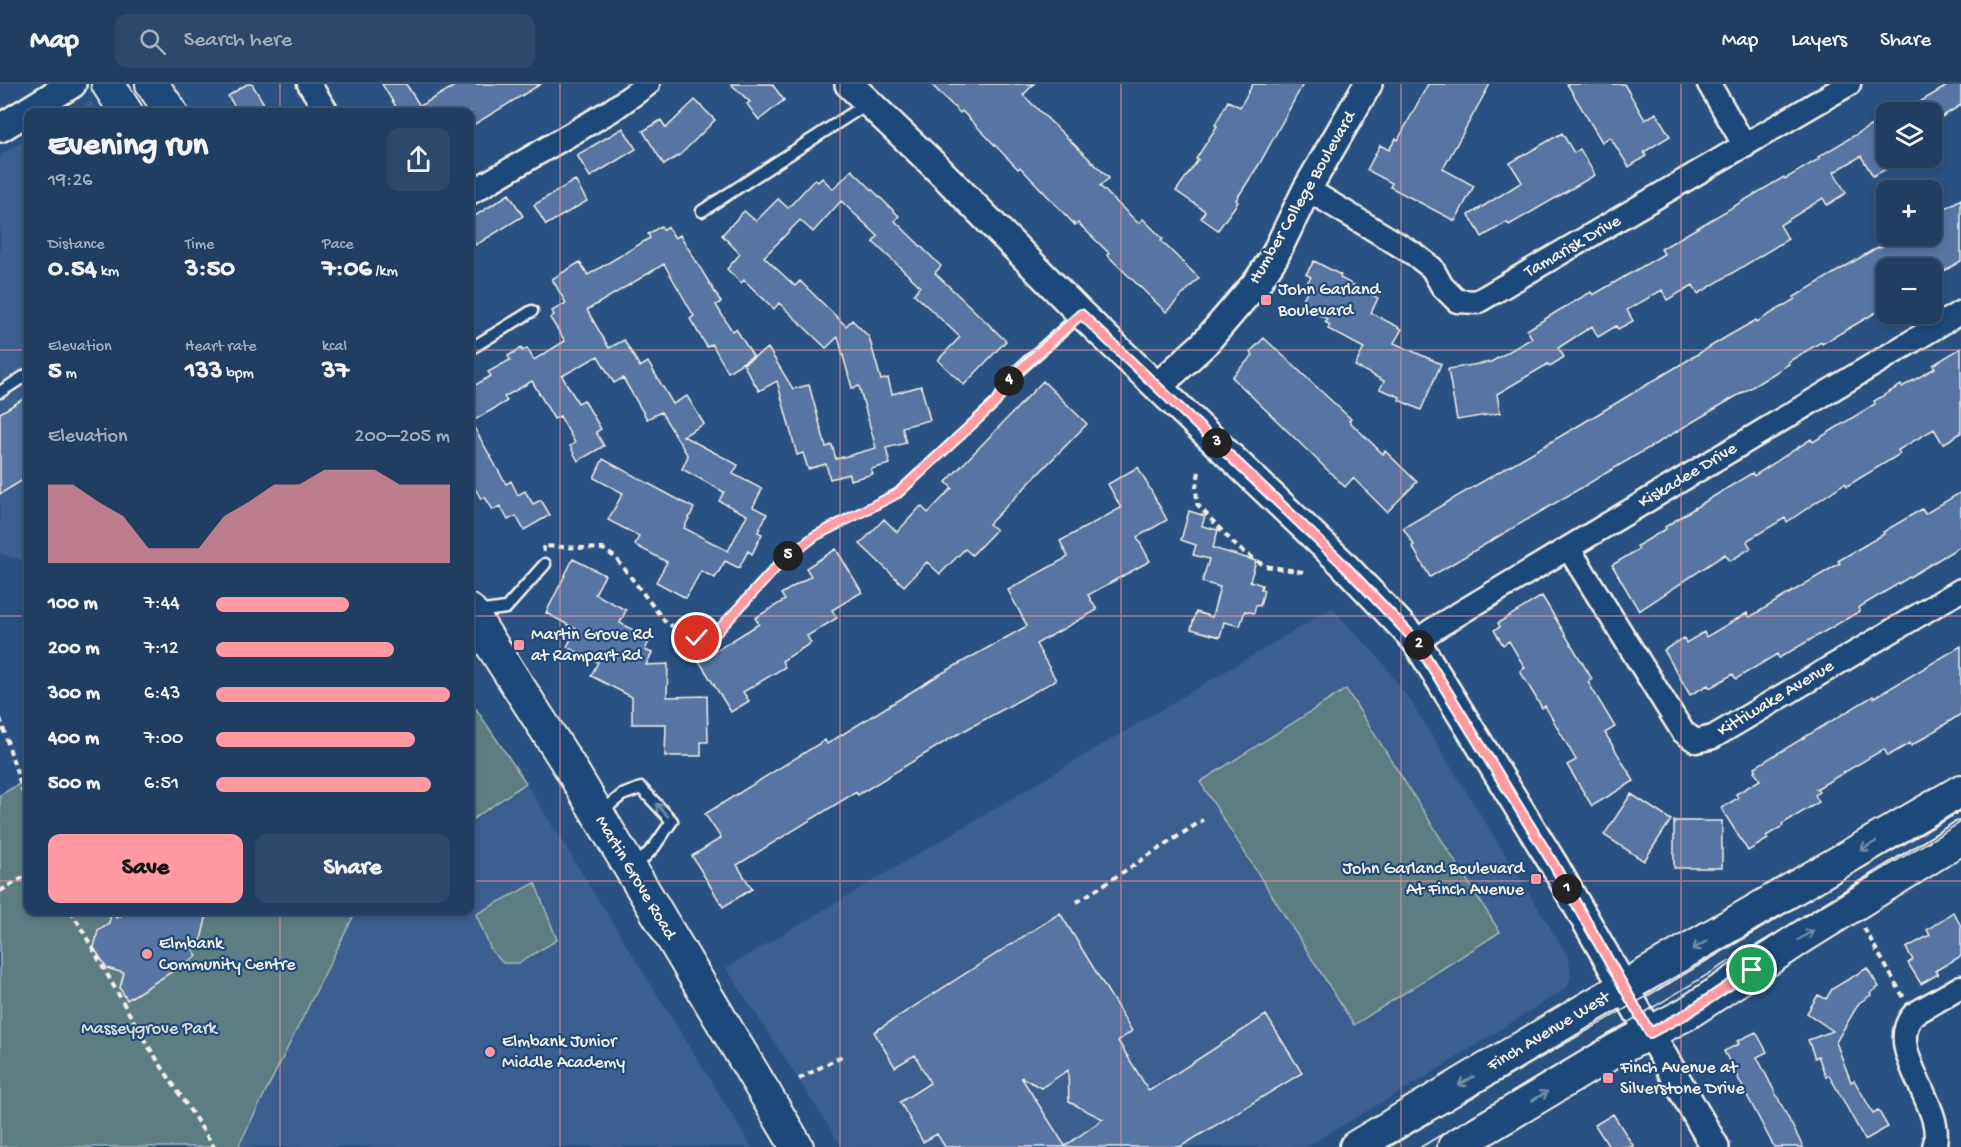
<!DOCTYPE html>
<html lang="en">
<head>
<meta charset="utf-8">
<style>
  :root { --surface:#1f3e62; --page:#2c496b; --text:#f1f3f6; --muted:#a1aebe; --line:#3c5777; --accent:#ff9aa2 }
  body { margin:0; font-family:"Gochi Hand",sans-serif; background:var(--page); color:var(--text); height:100vh; display:flex; flex-direction:column; font-size:22px; white-space:nowrap }
  * { box-sizing:border-box; margin:0 }
  p { font-size:20px; color:var(--muted) }
  .icon { flex:none; width:33px; height:33px; fill:none; stroke:currentColor; stroke-width:2; stroke-linecap:round; stroke-linejoin:round }
  .map { position:relative; flex:1; overflow:hidden }
  .panel { position:absolute; left:24px; top:24px; width:450px; height:807px; display:flex; flex-direction:column; background:var(--surface); border-radius:12px; box-shadow:0 3px 9px #0003,0 0 0 2px var(--line) }
  .panel>* { flex:none }
  .buttons { position:absolute; left:1876px; top:18px; display:grid; gap:12px }
  .buttons a { display:grid; place-items:center; width:66px; height:66px; border-radius:12px; background:var(--surface); box-shadow:0 3px 9px #0003,0 0 0 2px var(--line); font-size:30px }
  .pin { position:absolute; display:grid; place-items:center; width:51px; height:51px; color:#fff; margin:-26px; border:3px solid #fff; border-radius:50%; box-shadow:0 2px 6px #0007 }
  .km { position:absolute; width:30px; height:30px; margin:-15px; border-radius:50%; background:#222; color:#fff; font-size:16px; line-height:30px; text-align:center }
  .round { display:grid; place-items:center; flex:none; width:63px; height:63px; border-radius:12px; background:var(--page) }
  .headline { display:flex; align-items:center; justify-content:space-between; height:102px; padding:0 24px }
  h1 { font-size:33px; font-weight:700; line-height:45px }
  .metrics { display:grid; grid-template-columns:repeat(3,1fr); gap:9px; height:102px; padding:6px 24px }
  .metrics div { display:grid; align-content:center }
  .metrics b { font-size:26px; font-weight:700 }
  .metrics small { font-size:16px; font-weight:400 }
  .metrics p { font-size:16px }
  .chart { height:168px; padding:12px 24px }
  .chart p { display:flex; justify-content:space-between }
  .chart svg { width:100%; height:108px; margin-top:6px; fill:var(--accent); opacity:.7 }
  .primary-button { display:flex; gap:12px; margin-top:auto; padding:12px 24px }
  .primary-button a { flex:1; height:69px; border-radius:12px; background:var(--accent); color:#111; font-size:24px; font-weight:700; line-height:69px; text-align:center }
  .primary-button a+a { background:var(--page); color:var(--text) }
  ul { padding:0 24px; list-style:none; font-size:20px }
  li { display:grid; grid-template-columns:96px 72px 1fr; align-items:center; height:45px }
  li i { height:15px; border-radius:8px; background:var(--accent) }
  header { display:flex; align-items:center; gap:36px; box-sizing:border-box; height:84px; padding:0 30px; background:var(--surface); border-bottom:2px solid var(--line) }
  header strong { font-size:28px }
  nav { display:flex; gap:33px; margin-inline-start:auto; font-size:21px }
  .search { width:420px; height:54px; background:var(--page); display:flex; align-items:center; gap:15px; box-sizing:border-box; padding:0 21px; border-radius:12px; color:var(--muted); font-size:22px }
  .map>svg:first-child { display:block }
  .built { fill:#3a5f8e }
  .green { fill:#5c7d82; stroke:#a8b7b5; stroke-width:1.5 }
  .building { fill:#5675a3; stroke:#f4f1e8; stroke-width:1.5; fill-rule:evenodd }
  .lines { fill:none; stroke-linecap:round; stroke-linejoin:round }
  .service-casing { stroke:#f4f1e8; stroke-width:15 }
  .minor-casing { stroke:#f4f1e8; stroke-width:27 }
  .tertiary-casing { stroke:#f4f1e8; stroke-width:32 }
  .secondary-casing { stroke:#f4f1e8; stroke-width:36 }
  .path { stroke:#f4f1e8; stroke-width:4; stroke-dasharray:6 4.5; stroke-linecap:butt }
  .service { stroke:#1f4a7a; stroke-width:10 }
  .minor { stroke:#1f4a7a; stroke-width:22 }
  .tertiary { stroke:#1f4a7a; stroke-width:27 }
  .secondary { stroke:#1f4a7a; stroke-width:32 }
  .tram { stroke:#f4f1e8; stroke-width:1.5 }
  .oneway { stroke:#748da6 }
  .route-casing { stroke:#fff; stroke-width:12 }
  .route { stroke:#ff9aa2; stroke-width:8 }
  .grid { fill:none; stroke:#ff9aa2; stroke-width:1.5; stroke-opacity:0.55 }
  .poi-dot { fill:#ff9aa2; stroke:#1f4a7a; stroke-width:2 }
  .labels { text-anchor:middle; dominant-baseline:central; stroke-width:4.5; stroke-linejoin:round; paint-order:stroke }
  .street-label { font-size:18px; fill:#f4f1e8; stroke:#1f4a7a }
  .poi-label { font-size:18px; fill:#f4f1e8; stroke:#1f4a7a; text-anchor:start }
  .park-label { font-size:18px; fill:#dde0d9; stroke:#1f4a7a }
</style>
</head>
<body>
<header>
<strong>Map</strong>
<div class="search"><svg class="icon" aria-label="search" viewBox="0 0 24 24"><circle cx="10" cy="10" r="6"/><path d="M15 15l6 6"/></svg>Search here</div>
<nav><a>Map</a><a>Layers</a><a>Share</a></nav>
</header>
<div class="map">
<svg width="1961" height="1063" viewBox="0 0 1961 1063">
  <rect width="100%" height="100%" fill="#295282"/>
  <filter id="ink" filterUnits="userSpaceOnUse"><feTurbulence type="fractalNoise" baseFrequency=".0167" numOctaves="2"/><feDisplacementMap in="SourceGraphic" scale="12" xChannelSelector="R" yChannelSelector="G"/><feConvolveMatrix kernelMatrix="1 2 1 2 8 2 1 2 1" color-interpolation-filters="sRGB"/></filter>
  <g filter="url(#ink)">
    <!-- built -->
    <path class="built" d="M91 17 98 28H72Z
      M28 54V478L0 470V71Z
      M1332 524 1383 579 1413 621 1569 874 1571 893 1568 902 1560 908 1432 989 1306 1063H842L726 884Z
      M526 699 752 1063H239L356 827 470 826V737Z"/>
    <!-- green -->
    <path class="green" d="M1346 605 1500 848 1354 941 1200 698Z
      M470 616 526 699 470 737Z
      M28 695V826L356 827 238 1063H0V711Z
      M535 799 557 856 519 879H503L491 866 476 830Z"/>
    <!-- building -->
    <path class="building" d="M247 0H252L269 28H238L228 12Z
      M382 0H406L420 22 458 0H541L470 43V28H399Z
      M731 0H772L784 16 759 36 747 20 750 18Z
      M931 0H1034L1023 11 1109 94 1100 102 1138 139 1143 135 1163 155 1161 157 1199 194 1166 228 1107 171 1109 169 1078 139 1075 141 1020 83 1018 85 962 27 960 29Z
      M1253 0H1303L1260 79 1236 116 1238 118 1218 146 1201 134 1205 127 1176 107 1198 76 1196 75 1217 42 1215 41 1228 17 1240 23Z
      M1428 0H1490L1443 85 1474 102 1455 137 1390 103 1392 99 1367 86 1380 61 1389 66 1396 54 1398 56Z
      M1567 0H1624L1645 36 1656 29 1670 52 1644 68 1646 72 1629 83 1610 53 1602 58Z
      M1950 0H1961V21L1932 39V28H1903Z
      M695 16 715 36 680 71 664 81 643 47 661 36 666 44Z
      M1887 32V74L1890 77V83L1873 92 1861 72 1834 88 1846 109 1827 121 1823 114 1780 141 1788 155 1698 210 1693 201 1667 216 1662 206 1627 226 1633 237 1618 245 1616 242 1598 253 1592 242 1558 264 1564 273 1550 282 1548 280 1497 310 1500 329 1457 336 1448 285 1491 278 1532 254 1527 246 1558 227 1591 208 1593 211 1664 170 1661 165 1784 93 1785 95 1819 75 1818 73Z
      M623 44 636 65 590 93 577 71Z
      M1562 49 1574 69 1580 65 1595 91 1509 141 1507 138 1482 153 1469 131 1522 98 1510 79Z
      M852 86 899 132 895 137 941 182 935 189 1006 257 964 301 938 276 960 253 914 210 920 202 873 158 878 152 841 117 813 148 800 136 764 173 795 202 800 197 846 242 852 236 869 253 881 296 888 294 892 310 921 302 930 336 902 343 906 359 886 364 890 380 871 385 873 390 850 396 849 390 830 395 826 380 808 385 803 369 797 371 777 297 759 307 743 280 768 264 793 305 809 301 826 363 832 361 836 375 876 364 859 302 852 304 838 253 826 264 779 219 774 225 744 196 741 199 727 185 740 170 722 151 744 127 756 137 778 115 788 124 815 95 818 98 822 94 833 105Z
      M575 96 587 117 546 141 534 121Z
      M509 110 523 132 476 161 470 149V135Z
      M1961 115V177L1932 194V184H1887V222L1822 260 1821 258 1788 278 1789 280 1762 297 1430 493 1412 462 1414 461 1403 444 1578 342 1728 252 1756 236 1757 238 1795 215 1794 213 1878 163 1879 164 1899 152H1932V132Z
      M661 142 663 146 668 143 675 154 680 151 721 218 716 221 732 247 736 245 753 272 728 288 712 260 707 263 690 235 694 232 664 180 587 226 609 264 624 256 640 283 648 278 673 320 687 312 704 340 683 352 738 381 733 390 762 405 753 423 767 430 758 448 762 450 752 470 748 467 739 484 725 477 715 494 701 487 686 514 656 498 667 478 635 461 639 452 608 436 623 409 594 394 603 375 694 424 684 444 728 467 747 431 719 417 724 408 682 385 688 372 661 328 647 335 623 294 614 299 598 272 562 292 578 319 584 316 601 345 596 348 604 362 578 377 570 362 575 359 560 332 554 335 532 297 504 313 507 317 471 338 506 400 511 397 518 411 525 407 533 420 541 416 550 431 524 446 516 432 508 436 500 422 493 426 485 413 481 415 470 395V304L491 292 488 288 510 276 508 272 521 264 522 267 527 264 534 276 565 257 550 234 554 231 552 227 566 219 552 195 580 178 588 191 650 154 648 150Z
      M1314 177 1341 191 1340 194 1378 214 1371 229 1402 245 1394 259 1441 280 1421 326 1399 316 1400 313 1380 305 1384 297 1355 282 1364 264 1328 245 1330 241 1325 238 1327 235 1300 220 1309 204 1305 202 1311 193 1306 190Z
      M1264 254 1336 321 1351 335 1349 337 1383 370 1385 367 1417 398 1387 428 1353 394 1345 403 1232 293 1253 271 1250 268Z
      M1961 264V349L1943 360 1934 345 1898 366 1900 370 1847 402 1845 399 1787 438 1785 434 1748 456 1747 458 1751 464 1730 477 1725 470 1639 527 1612 481 1639 465 1637 462 1666 445 1665 443 1693 425 1752 389 1754 392 1811 355 1813 358 1875 320 1874 317 1901 301 1902 303 1935 284 1933 281Z
      M1043 297 1087 340 989 440 996 446 972 471 965 465 940 490 927 478 904 502 860 460 884 435 897 448 921 422 928 429 952 404 946 398Z
      M28 312V393L0 410V329Z
      M1138 383 1167 436 1137 453 1150 477 1088 511 1097 526 1036 560 1056 596 951 654 858 711 856 708 737 781 752 805 723 823 692 772 721 754 705 730 825 656 827 660 937 592 1027 542 1008 506 1068 473 1060 457 1121 424 1108 400Z
      M1961 408V462L1858 524 1860 527 1779 574 1777 570 1736 595 1733 590 1710 604 1708 601 1690 611 1664 566 1684 554 1686 559 1704 548 1706 553 1747 529 1750 533 1840 479 1838 477 1884 450 1883 448 1922 425 1925 430Z
      M1189 427 1205 432 1202 442 1218 446 1213 464 1256 477 1250 497 1262 501 1261 505 1264 506 1260 522 1256 521 1254 529 1245 527 1240 542 1224 538 1220 553 1191 545 1196 528 1212 533 1220 503 1202 498 1209 475 1193 471 1196 461 1181 456Z
      M836 465 862 508 832 526 837 534 807 552 811 559 782 577 785 583 743 608 749 617 731 628 699 577 759 540 755 534 785 516 781 510 811 492 806 484Z
      M573 475 605 491 595 510 626 526 620 539 650 555 645 566 652 569 646 581 668 580 667 613 707 612 708 658H701V672H665L666 640H632V613L591 592 598 578 567 563 576 545 546 529Z
      M1542 512 1592 595 1588 598 1615 643 1605 649 1634 697 1592 722 1567 681 1576 676 1545 622 1542 624 1520 587 1525 584 1509 557 1503 561 1494 546 1500 543 1498 539Z
      M1961 562V630L1911 662 1910 659 1888 672 1884 665 1816 705 1819 708 1815 711 1819 718 1782 740 1783 742 1766 752 1768 755 1748 767 1721 724 1738 714 1736 710 1760 696 1754 687 1756 686 1755 683 1873 612 1874 614Z
      M1631 710 1671 736 1644 777 1604 751Z
      M1674 737H1722V784H1674Z
      M129 826H208L200 860 193 865 197 872 127 916 120 904 124 889 107 884 94 864 98 846 109 839 111 830 117 834Z
      M1953 828 1961 842V872L1935 887 1938 890 1921 900 1908 879 1913 876 1906 864 1930 851 1927 846Z
      M1060 829 1132 947 1118 957 1149 1007 1266 931 1302 989 1180 1063H945L937 1050 923 1058 900 1018 930 999 915 971 895 983 874 948ZM1068 986 1069 1018 1103 1035 1065 1062 1021 993 1041 1004Z
      M1867 884 1879 903 1870 909 1871 911 1859 919 1836 958 1851 998 1854 996 1873 1029 1878 1026 1888 1043 1865 1056 1829 991 1826 993 1818 972 1815 974 1808 956 1833 947 1807 929 1818 911 1826 915 1832 905Z
      M1756 948 1767 968 1757 973 1803 1063H1774L1724 967 1739 960 1737 957Z
      M1613 1030 1634 1063H1609L1595 1041Z"/>
    <g class="lines">
      <!-- service casing -->
      <g class="service-casing">
        <path id="service" d="M702 127 868 19
          M470 265 532 227
          M1013 291 1081 230
          M0 308 28 290
          M476 528 506 524 545 480
          M600 729 622 711 641 704 672 737 654 763 634 784"/>
      </g>
      <!-- minor casing -->
      <g class="minor-casing">
        <path id="minor" d="M309 0 327 28
          M1709 0 1745 62
          M1307 105 1414 170 1432 184 1442 202 1457 217 1477 218 1849 0
          M470 109 612 26 648 0
          M1569 465 1683 648 1696 657 1713 653 1961 506
          M1416 557 1440 541 1961 228
          M1934 1063C1948 1023 1881 965 1914 930L1961 903"/>
      </g>
      <!-- tertiary casing -->
      <g class="tertiary-casing">
        <path id="tertiary" d="M849 0 934 81 1081 230 1341 478 1416 557 1554 781 1715 1063
          M0 44 72 0
          M1158 302 1204 260 1258 197 1274 173 1307 105 1368 0"/>
      </g>
      <!-- secondary casing -->
      <g class="secondary-casing">
        <path id="secondary" d="M108 0 126 28
          M152 0 171 28
          M470 527 568 680 797 1063
          M1356 1063 1590 923 1961 707
          M1454 1063 1616 966 1686 930 1802 853 1961 754"/>
      </g>
      <!-- path -->
      <path class="path" d="M1199 388 1196 403 1197 420 1238 464 1265 482 1303 488
        M544 468 543 462 603 465 616 474 666 539 697 554 716 549 780 479 815 451 898 409 996 318 1007 301
        M0 634 28 725
        M24 680 28 677
        M0 807 28 791
        M1077 818 1203 736
        M71 826 143 954 214 1063
        M1864 844 1904 914
        M799 995 842 972"/>
      <!-- service -->
      <use href="#service" class="service"/>
      <!-- minor -->
      <use href="#minor" class="minor"/>
      <!-- tertiary -->
      <use href="#tertiary" class="tertiary"/>
      <!-- secondary -->
      <use href="#secondary" class="secondary"/>
      <!-- tram -->
      <path class="tram" d="M1387 1063 1668 900 1961 725
        M1421 1063 1961 738"/>
    </g>
    <!-- one-way arrows -->
    <defs><path id="oneway-shaft" d="M-6 0H5M1.5-3L5.5 0L1.5 3" fill="none" stroke-width="1.6" stroke-linecap="round" stroke-linejoin="round" transform="scale(1.5)"/></defs>
    <g class="oneway">
      <use href="#oneway-shaft" transform="translate(662 726) rotate(-133)"/>
      <use href="#oneway-shaft" transform="translate(1868 762) rotate(150)"/>
      <use href="#oneway-shaft" transform="translate(1806 851) rotate(-32)"/>
      <use href="#oneway-shaft" transform="translate(1700 861) rotate(150)"/>
      <use href="#oneway-shaft" transform="translate(1466 997) rotate(149)"/>
      <use href="#oneway-shaft" transform="translate(1540 1012) rotate(-31)"/>
    </g>
  </g>
  <g class="lines" filter="url(#ink)">
    <!-- route casing -->
    <g class="route-casing">
      <path id="route" d="M697 554 716 549 780 479 815 452 898 409 996 318 1014 291 1081 230 1341 478 1416 557 1554 781 1650 949 1686 930 1752 886"/>
    </g>
    <!-- route -->
    <use href="#route" class="route"/>
  </g>
  <!-- grid -->
  <path class="grid" d="M280 0V28M560 0V1063M840 0V1063M1121 0V1063M1401 0V1063M1681 0V1063M0 266H28M470 266H1961M0 532H28M470 532H1961M0 797H28M470 797H1961M280 826V1063"/>
  <!-- markers -->
  <g class="poi-dot">
    <rect x="1260" y="210" width="12" height="12" rx="3"/>
    <rect x="513" y="555" width="12" height="12" rx="3"/>
    <rect x="1530" y="789" width="12" height="12" rx="3"/>
    <circle cx="147" cy="870" r="6"/>
    <circle cx="490" cy="968" r="6"/>
    <rect x="1602" y="988" width="12" height="12" rx="3"/>
  </g>
  <g class="labels">
    <!-- street labels -->
    <g class="street-label">
      <text transform="translate(1303 114) rotate(-60)">Humber College Boulevard</text>
      <text transform="translate(1573 163) rotate(-30)">Tamarisk Drive</text>
      <text transform="translate(1688 392) rotate(-31)">Kiskadee Drive</text>
      <text transform="translate(1776 615) rotate(-31)">Kittiwake Avenue</text>
      <text transform="translate(635 794) rotate(59)">Martin Grove Road</text>
      <text transform="translate(1549 948) rotate(-31)">Finch Avenue West</text>
    </g>
    <!-- poi labels -->
    <g class="poi-label">
      <text x="1278" y="206">John Garland<tspan x="1278" dy="21">Boulevard</tspan></text>
      <text x="531" y="551">Martin Grove Rd<tspan x="531" dy="21">at Rampart Rd</tspan></text>
      <text x="1524" y="785" text-anchor="end">John Garland Boulevard<tspan x="1524" dy="21">At Finch Avenue</tspan></text>
      <text x="159" y="860">Elmbank<tspan x="159" dy="21">Community Centre</tspan></text>
      <text x="502" y="958">Elmbank Junior<tspan x="502" dy="21">Middle Academy</tspan></text>
      <text x="1620" y="984">Finch Avenue at<tspan x="1620" dy="21">Silverstone Drive</tspan></text>
    </g>
    <!-- park labels -->
    <g class="park-label">
      <text x="149" y="945">Masseygrove Park</text>
    </g>
  </g>
</svg>
<div class="buttons">
<a><svg class="icon" aria-label="layers" viewBox="0 0 24 24"><path d="M12 4l9 5-9 5-9-5zM3 14l9 5 9-5"/></svg></a>
<a>+</a>
<a>−</a>
</div>
<div class="pin" style="left:1752px;top:886px;background:#1e9e55"><svg class="icon" aria-label="arrive" viewBox="0 0 24 24"><path d="M6 21V4h12l-3 4 3 4H6"/></svg></div>
<div class="pin" style="left:697px;top:554px;background:#d93025"><svg class="icon" aria-label="check" viewBox="0 0 24 24"><path d="M5 12l5 5 9-10"/></svg></div>
<b class="km" style="left:1567px;top:805px">1</b>
<b class="km" style="left:1419px;top:561px">2</b>
<b class="km" style="left:1217px;top:359px">3</b>
<b class="km" style="left:1009px;top:297px">4</b>
<b class="km" style="left:788px;top:472px">5</b>
<section class="panel">
<div class="headline"><div><h1>Evening run</h1><p>19:26</p></div><a class="round"><svg class="icon" aria-label="share" viewBox="0 0 24 24"><path d="M12 15V3M7 8l5-5 5 5M5 13v7h14v-7"/></svg></a></div>
<div class="metrics">
<div><p>Distance</p><b>0.54<small> km</small></b></div>
<div><p>Time</p><b>3:50</b></div>
<div><p>Pace</p><b>7:06<small> /km</small></b></div>
</div>
<div class="metrics">
<div><p>Elevation</p><b>5<small> m</small></b></div>
<div><p>Heart rate</p><b>133<small> bpm</small></b></div>
<div><p>kcal</p><b>37</b></div>
</div>
<div class="chart"><p><span>Elevation</span>200–205 m</p>
<svg viewBox="0 0 160 44" preserveAspectRatio="none"><path d="M0 44V12L10 12L20 19L30 25L40 38L50 38L60 38L70 25L80 19L90 12L100 12L110 6L120 6L130 6L140 12L150 12L160 12V44z"/></svg>
</div>
<ul>
<li><b>100 m</b>7:44<i style="width:57%"></i></li>
<li><b>200 m</b>7:12<i style="width:76%"></i></li>
<li><b>300 m</b>6:43<i style="width:100%"></i></li>
<li><b>400 m</b>7:00<i style="width:85%"></i></li>
<li><b>500 m</b>6:51<i style="width:92%"></i></li>
</ul>
<div class="primary-button"><a>Save</a><a>Share</a></div>
</section>
</div>
</body>
</html>
